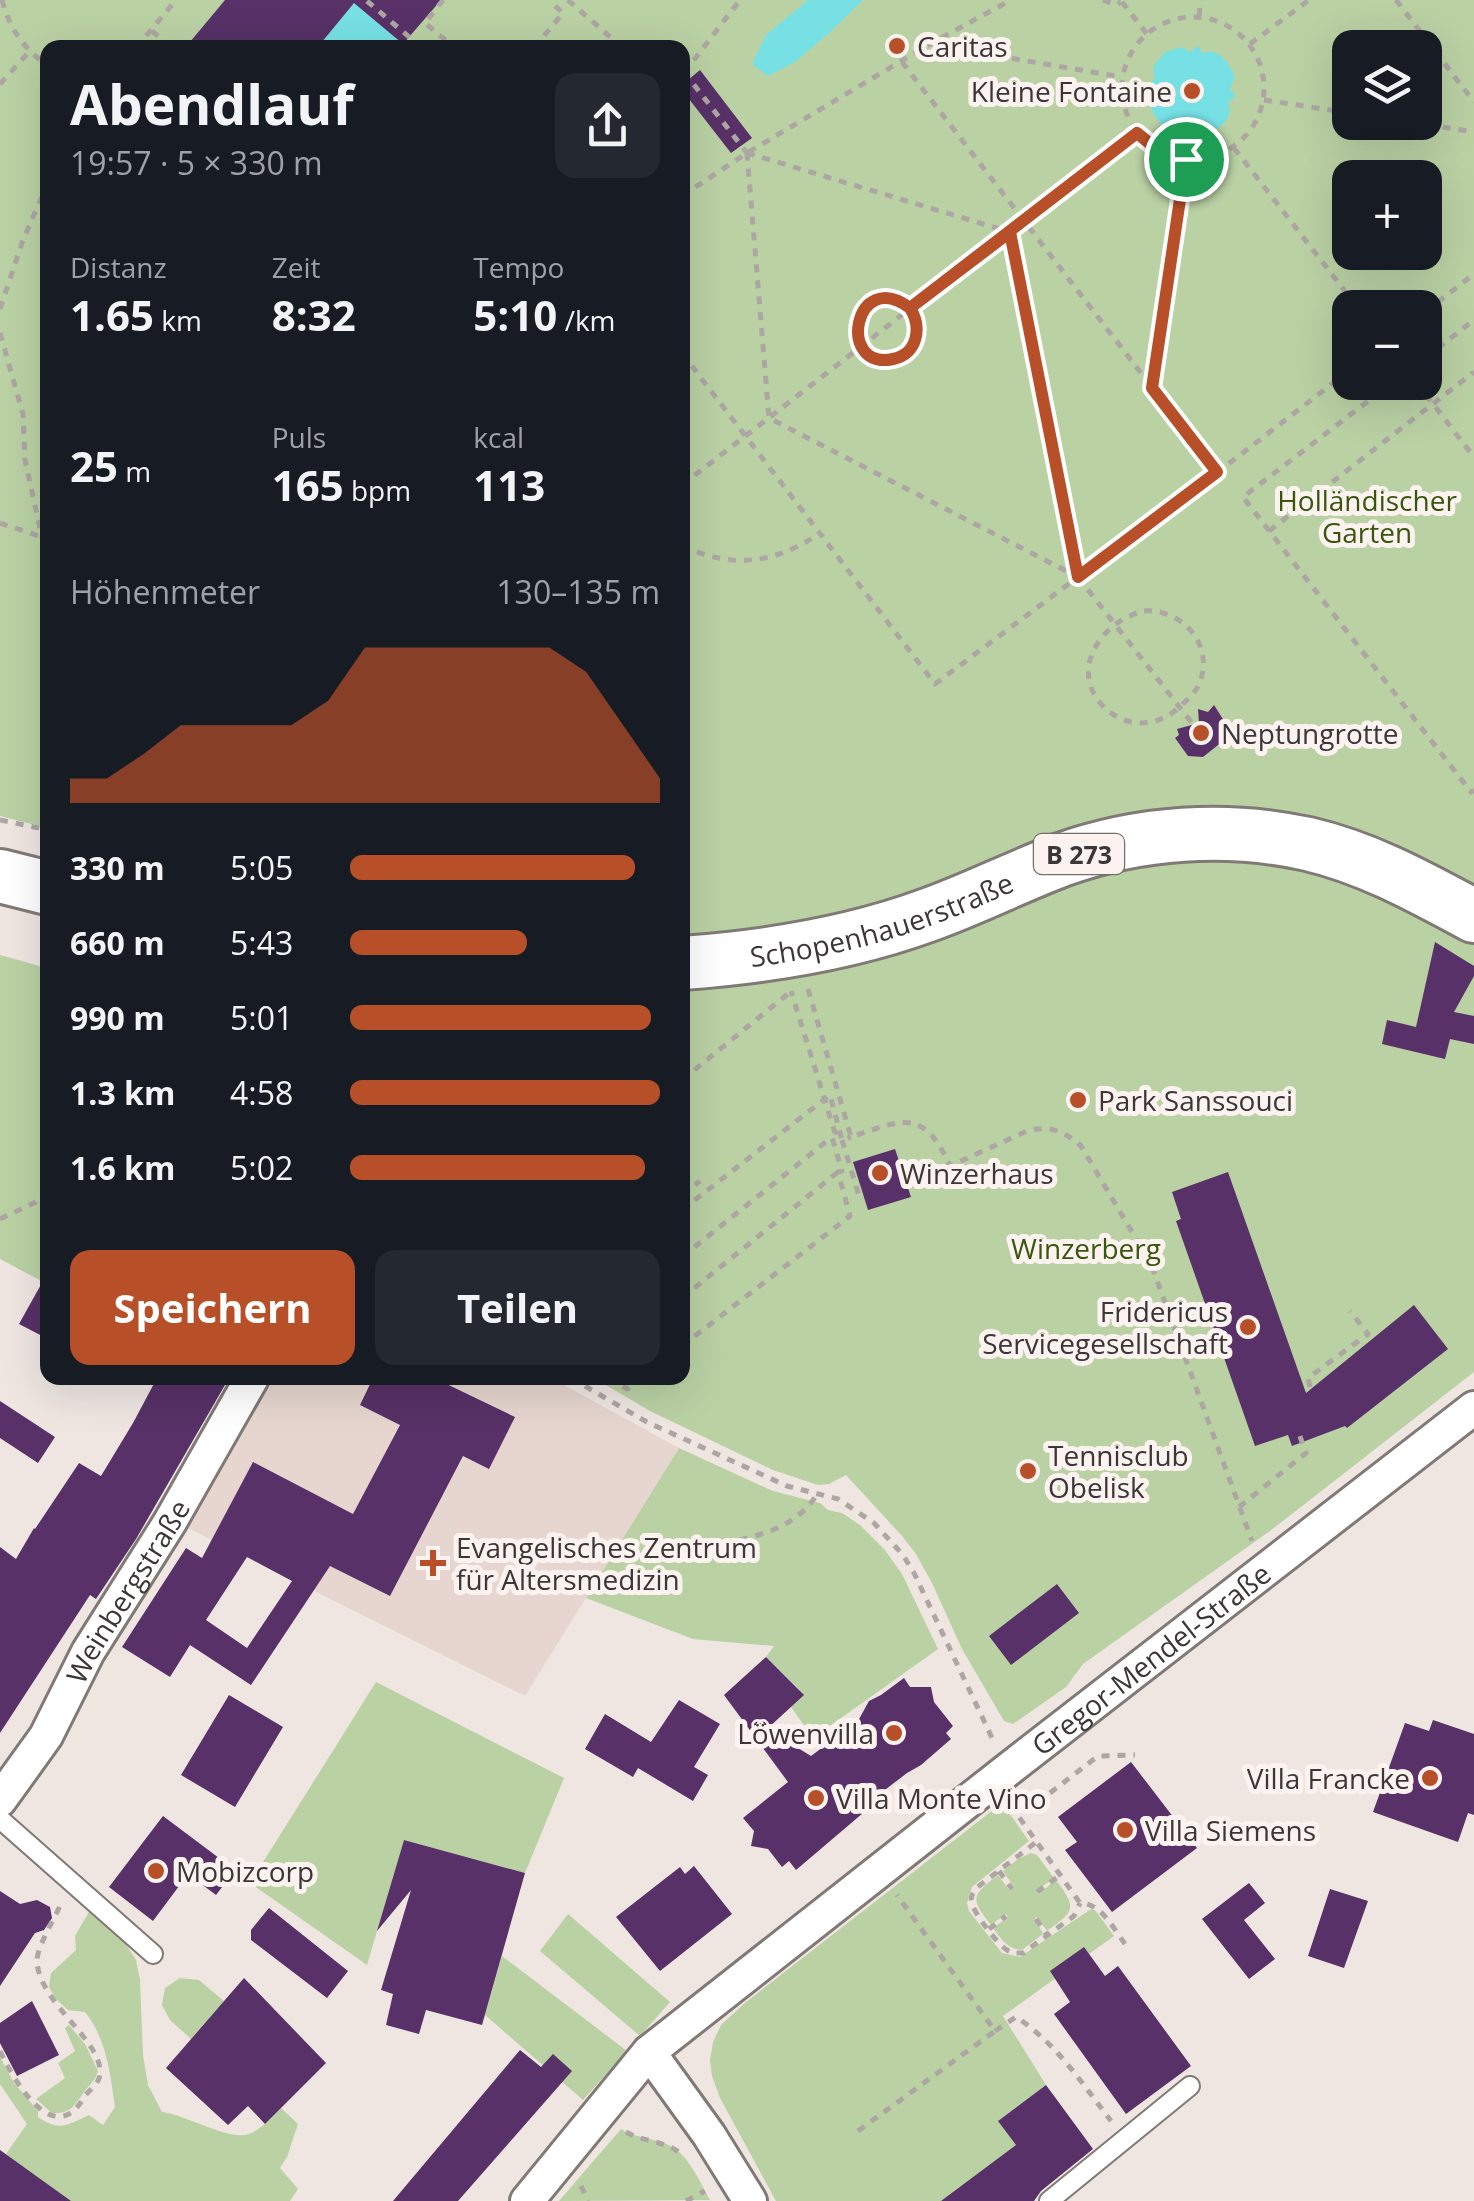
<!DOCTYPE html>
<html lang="de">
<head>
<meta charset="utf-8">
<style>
  :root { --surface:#171b24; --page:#242831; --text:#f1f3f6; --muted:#9ea1a6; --accent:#b75029 }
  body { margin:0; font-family:"Open Sans",sans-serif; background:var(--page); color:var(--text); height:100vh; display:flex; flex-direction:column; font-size:38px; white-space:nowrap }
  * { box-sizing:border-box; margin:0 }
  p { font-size:32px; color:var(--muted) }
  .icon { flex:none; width:55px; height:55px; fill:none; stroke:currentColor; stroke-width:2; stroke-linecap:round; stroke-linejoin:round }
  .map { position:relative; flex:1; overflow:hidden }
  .side { position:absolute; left:40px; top:40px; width:650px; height:1345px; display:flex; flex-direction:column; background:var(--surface); border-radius:20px; box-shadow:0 10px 40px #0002 }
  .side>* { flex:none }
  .controls { position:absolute; left:1332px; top:30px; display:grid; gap:20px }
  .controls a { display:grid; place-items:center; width:110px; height:110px; border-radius:20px; background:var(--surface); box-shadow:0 10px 40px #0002; font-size:50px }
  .pin { position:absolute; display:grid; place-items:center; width:85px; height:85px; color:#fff; margin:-42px; border:5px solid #fff; border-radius:50%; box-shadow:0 2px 10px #0007 }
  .round { display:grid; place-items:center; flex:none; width:105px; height:105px; border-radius:20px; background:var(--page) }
  .head { display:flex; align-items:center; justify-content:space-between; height:170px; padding:0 30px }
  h1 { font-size:55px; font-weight:700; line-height:75px }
  .figures { display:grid; grid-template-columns:repeat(3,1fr); gap:15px; height:170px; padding:10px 30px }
  .figures div { display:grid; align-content:center }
  .figures b { font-size:42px; font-weight:700 }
  .figures small { font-size:28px; font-weight:400 }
  .figures p { font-size:28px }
  .chart { height:280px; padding:20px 30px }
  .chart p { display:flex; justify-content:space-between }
  .chart svg { width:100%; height:180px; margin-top:10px; fill:var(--accent); opacity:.7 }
  .primary-button { display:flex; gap:20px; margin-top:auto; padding:20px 30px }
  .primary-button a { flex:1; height:115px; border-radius:20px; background:var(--accent); color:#fff; font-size:40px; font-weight:700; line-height:115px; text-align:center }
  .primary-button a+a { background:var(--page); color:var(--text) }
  ul { padding:0 30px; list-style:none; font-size:32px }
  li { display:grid; grid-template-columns:160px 120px 1fr; align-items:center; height:75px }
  li i { height:25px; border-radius:12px; background:var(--accent) }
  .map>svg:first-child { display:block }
  .built { fill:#e6d6cf }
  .green { fill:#bad1a4; fill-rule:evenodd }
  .water { fill:#76e0e5 }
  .building { fill:#573167; fill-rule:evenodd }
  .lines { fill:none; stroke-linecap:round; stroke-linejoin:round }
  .service-casing { stroke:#807975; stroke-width:22 }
  .minor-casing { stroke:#807975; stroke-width:38 }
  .primary-casing { stroke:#807975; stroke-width:58 }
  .path { stroke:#ada6a3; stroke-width:5; stroke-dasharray:8 8; stroke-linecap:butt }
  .service { stroke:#fff; stroke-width:18 }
  .minor { stroke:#fff; stroke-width:32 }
  .primary { stroke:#fff; stroke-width:52 }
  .route-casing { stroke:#fff; stroke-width:20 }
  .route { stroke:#b75029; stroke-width:12 }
  .poi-dot { fill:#b75029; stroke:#fcf3f0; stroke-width:4 }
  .labels { text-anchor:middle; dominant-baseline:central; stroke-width:10; stroke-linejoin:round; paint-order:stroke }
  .shield { fill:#fcf3f0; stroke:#746f6e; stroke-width:2.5 }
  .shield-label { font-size:25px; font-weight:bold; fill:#3a3736 }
  .poi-label { font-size:28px; fill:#3a3736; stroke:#fcf3f0; text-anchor:start }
  .park-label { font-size:28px; fill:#39560d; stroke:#fcf3f0 }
  .street-label { font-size:28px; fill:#3a3736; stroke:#fcf3f0 }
</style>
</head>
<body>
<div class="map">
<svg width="1474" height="2201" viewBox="0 0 1474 2201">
  <rect width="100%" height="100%" fill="#efe6e2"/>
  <!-- built -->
  <path class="built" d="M266 1378H551L679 1448 525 1696 186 1527Z"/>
  <!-- green -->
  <path class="green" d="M0 0H1474V1372L1274 1528 1083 1664 1066 1687 1013 1724 1004 1721 962 1649 932 1583 916 1554 902 1536 846 1475 829 1484 818 1485 773 1470 650 1411 594 1378H682V48H48L47 828 0 816ZM1350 48H1425V122H1350ZM1350 178H1425V252H1350ZM1350 308H1425V382H1350Z
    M0 955 47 968V1284L0 1259Z
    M679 1448 773 1491 820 1503 828 1510 842 1513 860 1525 885 1550 902 1574 938 1649 813 1738 791 1707 801 1693 799 1689 766 1657 774 1646 693 1639 586 1598Z
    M376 1682 564 1778 525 1873 404 1840 367 1965 250 1883Z
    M1002 1803 1029 1841 972 1887 967 1903 969 1911 1002 1953 1020 1957 1091 1909 1095 1910 1114 1936 1003 2016 1046 2085 999 2120 1016 2145 970 2201H776L720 2098 712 2076 710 2060 713 2042 721 2025 746 2002Z
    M1031 1853 1037 1855 1054 1878 1036 1891 1038 1894 1056 1880C1078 1909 1074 1911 1047 1931L1037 1917 1035 1918 1043 1934 1022 1950C1007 1949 1002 1940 993 1928L1008 1917 1006 1914 991 1925C970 1898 971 1896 998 1875L1009 1890 1014 1887 1003 1871 1018 1859Z
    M90 1910 120 1935 136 1960 140 1980 143 2055 148 2085 162 2112C187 2115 228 2141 249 2134 262 2129 272 2117 281 2108L298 2124 287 2157 280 2168 298 2189 290 2201H43L6 2154 27 2124 0 2084V2057L14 2083 38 2111V2117C60 2132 67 2125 89 2115L103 2125 115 2107C110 2073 107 2040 85 2012L68 2010 55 1998 49 1987 51 1973 76 1950 75 1936Z
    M568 1914 670 2002 640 2036 540 1951Z
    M502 1956 627 2051 583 2100 485 2015Z
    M180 1978 199 1980 224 2001 191 2039 170 2020 162 2005 165 1988Z
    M69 2025 85 2044 98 2071C95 2081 90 2084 84 2092 74 2106 71 2114 52 2113L36 2099 65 2078 58 2063 75 2051 65 2028Z
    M621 2129C639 2139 649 2137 666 2144 688 2152 699 2181 710 2200L559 2201Z"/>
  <!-- water -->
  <path class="water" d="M808 0H863L828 34 795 62 768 76 752 64 766 35Z
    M354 3 407 47 317 48Z
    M1198 46 1203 53C1219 47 1229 63 1235 77L1230 89 1236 96 1228 102C1234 120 1220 129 1204 134L1193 129 1186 134 1180 127C1163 132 1154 117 1149 103L1153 92 1147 85 1155 79 1153 67 1165 52 1182 47 1190 52Z"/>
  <!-- building -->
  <path class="building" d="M225 0H441L403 44 354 3 317 48H185Z
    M700 70 752 138 731 153 682 90V85Z
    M1214 705 1226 724 1223 741 1203 757 1188 756 1175 738 1179 735 1177 729 1199 723 1198 709 1208 712Z
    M1435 942 1474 966V976L1454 1012 1474 1016V1044L1450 1039 1445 1059 1382 1044 1387 1020 1416 1027Z
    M895 1149 911 1197 868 1210 853 1162Z
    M1228 1172 1306 1393 1414 1305 1448 1349 1347 1428 1345 1426 1292 1446 1288 1435 1255 1446 1176 1221 1181 1219 1172 1192Z
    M48 1272V1339L19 1324Z
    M157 1378H229L136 1539 96 1599 90 1595 0 1733V1547L16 1559 34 1528 35 1529 79 1463 101 1476 133 1423Z
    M373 1378H434L515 1417 489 1469 463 1456 390 1596 330 1566 251 1685 190 1645 170 1677 122 1647 186 1548 202 1558 253 1462 353 1514 400 1425 360 1405ZM247 1557 292 1581 247 1648 206 1620Z
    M0 1401 55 1437 38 1463 0 1438Z
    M1057 1584 1079 1613 1011 1665 989 1636Z
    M766 1657 804 1695 767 1729 811 1756 858 1721 869 1701 881 1695 904 1678 910 1687H931L934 1702 953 1726 946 1733 951 1739 921 1765 907 1773 860 1809 863 1813 796 1870 789 1861 782 1867 768 1849 751 1846 754 1831 743 1818 788 1782 724 1695Z
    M229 1695 283 1727 235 1807 181 1775Z
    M679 1700 720 1724 694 1767 708 1775 693 1801 638 1768 633 1777 585 1749 605 1714 651 1742Z
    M1433 1720 1474 1734V1815L1468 1813 1458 1842 1373 1812 1405 1723 1429 1731Z
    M1131 1762 1197 1848 1112 1912 1065 1850 1077 1842 1058 1817Z
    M163 1816 235 1870 216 1895 188 1874 153 1921 109 1887Z
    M404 1840 525 1873 482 2025 426 2010 419 2034 386 2025 393 1994 381 1990 411 1890 377 1931Z
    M694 1866 732 1914 660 1971 616 1917 680 1867 685 1874Z
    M1249 1883 1265 1903 1244 1920 1275 1959 1249 1979 1202 1919Z
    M1330 1889 1368 1901 1344 1968 1308 1956Z
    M0 1891 20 1904 37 1900 50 1907 52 1918 44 1930 35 1933 0 1986Z
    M269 1908 348 1971 327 1998 251 1940V1930Z
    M1084 1947 1105 1976 1118 1966 1191 2066 1126 2114 1054 2014 1070 2002 1050 1971Z
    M244 1978 326 2063 265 2124 248 2106 228 2125 166 2068Z
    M32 2001 59 2055 17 2076 0 2043V2023Z
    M520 2050 541 2067 553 2054 572 2071 458 2201H393Z
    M1046 2085 1093 2149 1041 2191 1034 2201H941L1016 2145 998 2121Z
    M0 2150 71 2201H0Z"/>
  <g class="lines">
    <!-- service casing -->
    <g class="service-casing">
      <path id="service" d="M0 1819 153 1954
        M1049 2201 1190 2086"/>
    </g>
    <!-- minor casing -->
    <g class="minor-casing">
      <g id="minor">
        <path id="s1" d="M0 1800 46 1736 88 1652 170 1522 252 1378"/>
        <path d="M649 2052 709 2135 750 2201"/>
        <path id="s2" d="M527 2201 649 2052 1010 1768 1474 1408"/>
      </g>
    </g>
    <!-- primary casing -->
    <g class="primary-casing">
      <g id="primary">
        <path d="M0 876 48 888"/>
        <path id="s3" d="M682 963C766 957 849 944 928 915 973 899 1016 877 1061 860 1139 832 1226 826 1308 844 1368 858 1420 887 1474 916"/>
      </g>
    </g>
    <!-- path -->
    <path class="path" d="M2 0C10 29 23 48 48 66
      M443 0 425 23 455 48
      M568 0 623 48
      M1103 0 1116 5 1121 2
      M1396 0 1474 102
      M367 1 422 48
      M1122 2 1147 34
      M1199 16 1201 0
      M1122 88a71 71 0 1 1 142 0a71 71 0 1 1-142 0Z
      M152 31 172 48
      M1250 44 1309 0
      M933 45 1122 77
      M136 48 176 0
      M534 48 563 13 554 5 558 0
      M902 62 1217 472
      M684 72 747 153
      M684 73 740 0
      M0 84 28 53
      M1264 100 1350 113
      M1411 122 1474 132
      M1234 148 1358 308
      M747 153 1010 232 1078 577 769 418Z
      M682 196 747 153 930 44 1011 0
      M857 329a30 30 0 1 1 60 0a30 30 0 1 1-60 0Z
      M0 309 22 243 48 182
      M1425 312 1474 274
      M0 333 23 414 25 460 42 537 48 549
      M682 353 935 684 1209 479 1350 370
      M1425 358 1474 320
      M1393 382 1243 497 1471 792 1474 790
      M1416 382 1474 457
      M1152 388 1186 159
      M682 485 1137 133
      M0 523 42 537
      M1269 531 1474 372
      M682 546C734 569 774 564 820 533
      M1078 577 1192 723
      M1144 611C1184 608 1218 649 1197 688 1192 696 1184 703 1176 710 1166 718 1154 723 1141 723 1128 723 1115 717 1106 709 1066 672 1101 621 1144 611Z
      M0 820 48 830
      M808 989 851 1137C903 1119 924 1108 950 1166L1027 1131C1050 1125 1064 1131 1081 1146L1151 1264 1252 1541
      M682 1080 789 993
      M842 1140 860 1199
      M682 1194 700 1181
      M682 1210 830 1095 842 1140 851 1137
      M0 1219 36 1202 48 1188
      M682 1257 832 1137
      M682 1298 838 1172
      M682 1346 850 1216 838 1172 842 1171 831 1134 835 1133 791 991
      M571 1378 647 1422 787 1486 838 1499 874 1523 903 1555 914 1573 993 1740
      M609 1378 627 1389 641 1378
      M1310 1387 1308 1378 1368 1334 1350 1311
      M1239 1507 1306 1453 1298 1431
      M677 1551C725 1541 790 1540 817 1494
      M1035 1843 975 1889C972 1896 970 1896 972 1904 975 1914 998 1945 1007 1950 1014 1954 1016 1953 1023 1953L1074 1916 1080 1903
      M999 1871 1012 1889
      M1037 1892 1059 1876
      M1036 1919 1047 1935
      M989 1929 1006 1916
      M1125 1944C1113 1928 1101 1903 1080 1903L1019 1817 1098 1756 1135 1755
      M995 2031 1016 2017C1056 2043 1082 2083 1111 2121
      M0 2051C13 2079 53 2149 83 2099 88 2090 99 2085 100 2074 103 2041 40 2004 37 1962 36 1949 54 1919 60 1906
      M858 2131 995 2031 897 1895
      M626 2132C643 2142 663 2140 680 2153
      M581 2186 588 2201
      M686 2201 705 2191"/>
    <!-- service -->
    <use href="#service" class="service"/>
    <!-- minor -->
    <use href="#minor" class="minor"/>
    <!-- primary -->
    <use href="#primary" class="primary"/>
  </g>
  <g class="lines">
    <!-- route casing -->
    <g class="route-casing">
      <path id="route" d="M1186 159 1159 151 1137 133 910 308C922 327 918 354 893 359 836 371 854 266 910 308L1010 232 1078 577 1217 472 1152 388 1186 159"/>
    </g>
    <!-- route -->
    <use href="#route" class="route"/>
  </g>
  <!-- markers -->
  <g class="poi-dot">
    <circle cx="897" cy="46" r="10"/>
    <circle cx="1192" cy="91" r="10"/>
    <circle cx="1201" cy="733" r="10"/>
    <circle cx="1078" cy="1100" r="10"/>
    <circle cx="880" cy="1173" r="10"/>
    <circle cx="1248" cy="1327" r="10"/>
    <circle cx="1028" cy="1471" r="10"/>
    <path d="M428 1548h10v10h10v10h-10v10h-10v-10h-10v-10h10z"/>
    <circle cx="894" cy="1733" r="10"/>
    <circle cx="1430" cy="1778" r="10"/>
    <circle cx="816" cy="1798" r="10"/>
    <circle cx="1125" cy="1830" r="10"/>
    <circle cx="156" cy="1871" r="10"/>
  </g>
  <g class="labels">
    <!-- shield labels -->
    <rect class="shield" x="1034" y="834" width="90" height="40" rx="8"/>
    <g class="shield-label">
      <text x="1079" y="854">B 273</text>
    </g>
    <!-- poi labels -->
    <g class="poi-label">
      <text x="917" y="46">Caritas</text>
      <text x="1172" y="91" text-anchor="end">Kleine Fontaine</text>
      <text x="1221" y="733">Neptungrotte</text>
      <text x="1098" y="1100">Park Sanssouci</text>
      <text x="900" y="1173">Winzerhaus</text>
      <text x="1228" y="1311" text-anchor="end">Fridericus<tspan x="1228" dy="32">Servicegesellschaft</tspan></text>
      <text x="1048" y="1455">Tennisclub<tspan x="1048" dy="32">Obelisk</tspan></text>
      <text x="456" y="1547">Evangelisches Zentrum<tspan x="456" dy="32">für Altersmedizin</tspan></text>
      <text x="874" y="1733" text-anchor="end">Löwenvilla</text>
      <text x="1410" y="1778" text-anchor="end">Villa Francke</text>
      <text x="836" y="1798">Villa Monte Vino</text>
      <text x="1145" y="1830">Villa Siemens</text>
      <text x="176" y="1871">Mobizcorp</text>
    </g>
    <!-- park labels -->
    <g class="park-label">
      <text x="1367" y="500">Holländischer<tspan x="1367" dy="32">Garten</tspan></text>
      <text x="1086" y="1248">Winzerberg</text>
    </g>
    <!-- street labels -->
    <g class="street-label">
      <text stroke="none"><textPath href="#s3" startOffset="205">Schopenhauerstraße</textPath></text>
      <text stroke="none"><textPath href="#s1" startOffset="245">Weinbergstraße</textPath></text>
      <text stroke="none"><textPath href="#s2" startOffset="830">Gregor-Mendel-Straße</textPath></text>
    </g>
  </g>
</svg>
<div class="controls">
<a><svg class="icon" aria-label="layers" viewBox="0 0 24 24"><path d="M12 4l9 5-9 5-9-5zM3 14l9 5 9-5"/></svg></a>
<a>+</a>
<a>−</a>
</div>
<div class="pin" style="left:1186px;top:159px;background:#1e9e55"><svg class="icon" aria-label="arrive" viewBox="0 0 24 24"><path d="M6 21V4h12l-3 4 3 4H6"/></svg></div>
<section class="side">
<div class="head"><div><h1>Abendlauf</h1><p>19:57 · 5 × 330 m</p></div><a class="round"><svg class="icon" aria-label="share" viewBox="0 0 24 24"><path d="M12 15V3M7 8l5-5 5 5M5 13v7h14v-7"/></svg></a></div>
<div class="figures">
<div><p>Distanz</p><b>1.65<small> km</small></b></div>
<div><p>Zeit</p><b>8:32</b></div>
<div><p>Tempo</p><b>5:10<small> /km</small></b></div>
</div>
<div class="figures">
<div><b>25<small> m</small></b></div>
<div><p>Puls</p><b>165<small> bpm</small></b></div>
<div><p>kcal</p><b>113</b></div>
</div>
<div class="chart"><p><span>Höhenmeter</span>130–135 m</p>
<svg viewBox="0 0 160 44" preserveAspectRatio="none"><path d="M0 44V38L10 38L20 32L30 25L40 25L50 25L60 25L70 19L80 6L90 6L100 6L110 6L120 6L130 6L140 12L150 25L160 38V44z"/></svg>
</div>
<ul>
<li><b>330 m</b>5:05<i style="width:92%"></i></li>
<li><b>660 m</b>5:43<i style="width:57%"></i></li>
<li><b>990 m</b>5:01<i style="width:97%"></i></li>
<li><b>1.3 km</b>4:58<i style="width:100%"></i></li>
<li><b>1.6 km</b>5:02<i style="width:95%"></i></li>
</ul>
<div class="primary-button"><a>Speichern</a><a>Teilen</a></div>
</section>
</div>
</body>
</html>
